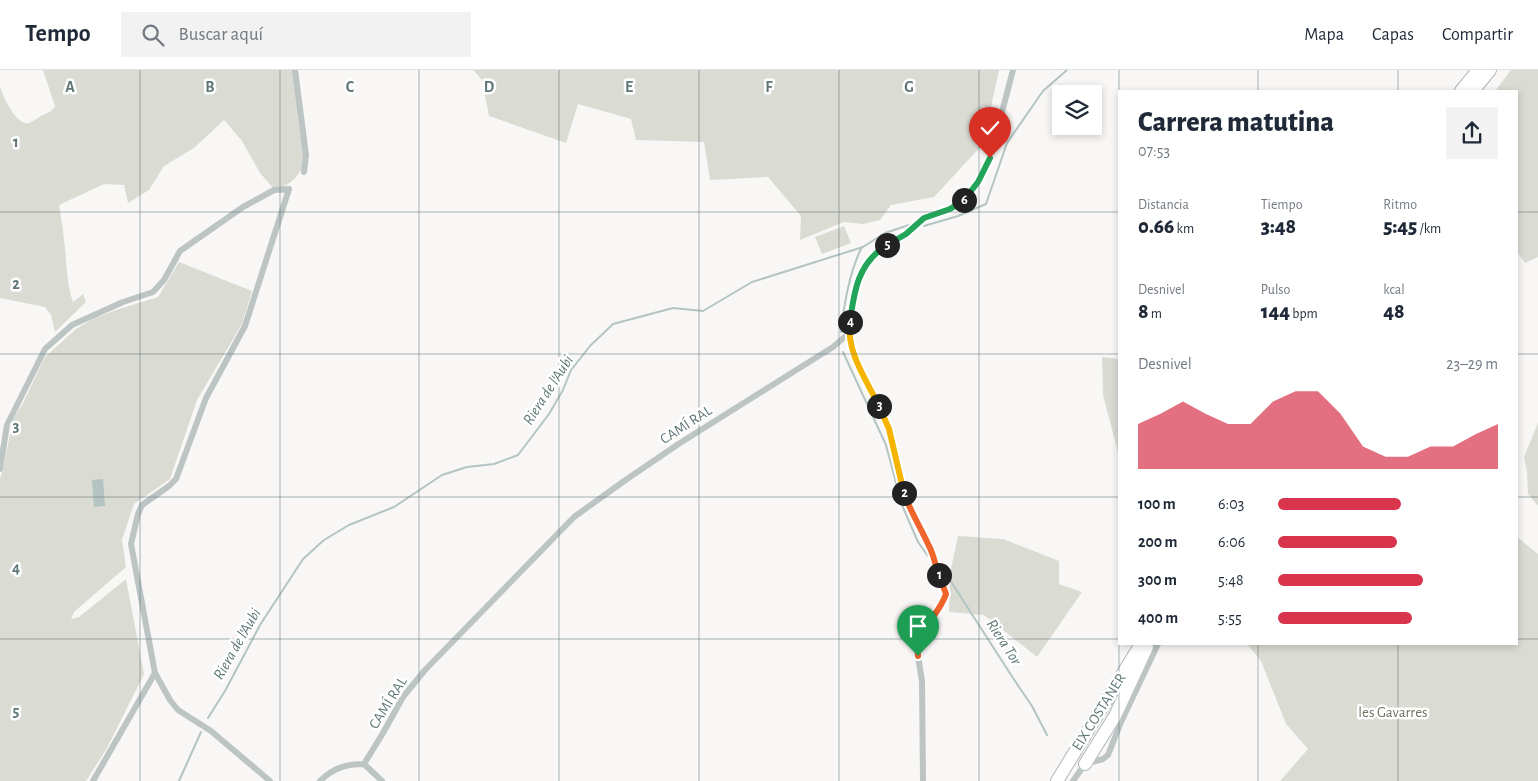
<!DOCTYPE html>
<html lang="es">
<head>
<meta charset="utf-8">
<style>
  :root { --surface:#fff; --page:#f2f2f3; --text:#1f2937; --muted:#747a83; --line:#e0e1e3; --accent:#d8354d }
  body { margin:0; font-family:"Alegreya Sans",sans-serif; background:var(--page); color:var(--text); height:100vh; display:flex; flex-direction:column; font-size:19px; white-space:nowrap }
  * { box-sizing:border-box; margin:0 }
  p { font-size:16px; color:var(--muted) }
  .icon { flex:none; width:28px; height:28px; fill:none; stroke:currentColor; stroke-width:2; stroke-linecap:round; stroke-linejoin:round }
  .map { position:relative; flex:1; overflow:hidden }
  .sheet { position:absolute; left:1118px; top:20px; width:400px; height:555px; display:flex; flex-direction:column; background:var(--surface); border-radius:0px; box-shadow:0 2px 8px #0003 }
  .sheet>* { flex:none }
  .buttons { position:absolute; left:1052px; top:15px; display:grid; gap:10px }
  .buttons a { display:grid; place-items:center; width:50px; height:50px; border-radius:0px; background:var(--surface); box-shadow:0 2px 8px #0003; font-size:25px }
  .pin { position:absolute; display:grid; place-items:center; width:42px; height:42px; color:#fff; margin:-51px -21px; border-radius:50% 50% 50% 0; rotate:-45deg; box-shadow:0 0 5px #0007 }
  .pin .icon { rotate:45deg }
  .km { position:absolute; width:25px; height:25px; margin:-12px; border-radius:50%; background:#222; color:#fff; font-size:14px; line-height:25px; text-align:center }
  .round { display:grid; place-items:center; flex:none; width:52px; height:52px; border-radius:0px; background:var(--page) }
  .head { display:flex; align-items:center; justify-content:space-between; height:85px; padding:0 20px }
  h1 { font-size:28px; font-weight:800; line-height:38px }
  .figures { display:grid; grid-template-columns:repeat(3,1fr); gap:8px; height:85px; padding:5px 20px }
  .figures div { display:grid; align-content:center }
  .figures b { font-size:21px; font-weight:800 }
  .figures small { font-size:14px; font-weight:400 }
  .figures p { font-size:14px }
  .chart { height:140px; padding:10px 20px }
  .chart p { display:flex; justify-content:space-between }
  .chart svg { width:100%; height:90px; margin-top:5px; fill:var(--accent); opacity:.7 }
  ul { padding:0 20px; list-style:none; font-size:16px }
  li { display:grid; grid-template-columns:80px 60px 1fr; align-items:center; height:38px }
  li i { height:12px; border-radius:6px; background:var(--accent) }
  header { display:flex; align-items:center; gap:30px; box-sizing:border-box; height:70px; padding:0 25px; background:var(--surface); border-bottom:1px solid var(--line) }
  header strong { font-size:24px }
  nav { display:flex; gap:28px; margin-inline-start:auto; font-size:18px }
  .search { width:350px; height:45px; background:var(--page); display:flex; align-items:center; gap:12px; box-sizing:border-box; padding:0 18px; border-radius:0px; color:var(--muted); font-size:19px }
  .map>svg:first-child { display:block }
  .green { fill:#dadcd4 }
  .water { fill:#b3c4c3 }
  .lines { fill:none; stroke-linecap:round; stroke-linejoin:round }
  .stream { stroke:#b3c4c3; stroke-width:2 }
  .motorway-casing { stroke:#b0b7b8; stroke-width:14 }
  .minor { stroke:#bcc4c4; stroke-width:6 }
  .motorway { stroke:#fff; stroke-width:12 }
  .split-1-casing { stroke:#fff; stroke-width:10 }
  .split-2-casing { stroke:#fff; stroke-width:10 }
  .split-3-casing { stroke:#fff; stroke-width:10 }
  .split-4-casing { stroke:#fff; stroke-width:10 }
  .split-5-casing { stroke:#fff; stroke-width:10 }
  .split-6-casing { stroke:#fff; stroke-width:10 }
  .split-7-casing { stroke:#fff; stroke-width:10 }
  .split-1 { stroke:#f0652b; stroke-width:6 }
  .split-2 { stroke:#f0652b; stroke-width:6 }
  .split-3 { stroke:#f5b400; stroke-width:6 }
  .split-4 { stroke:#f5b400; stroke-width:6 }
  .split-5 { stroke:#22a559; stroke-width:6 }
  .split-6 { stroke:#22a559; stroke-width:6 }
  .split-7 { stroke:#22a559; stroke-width:6 }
  .grid { fill:none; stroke:#607778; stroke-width:1; stroke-opacity:0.55 }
  .labels { text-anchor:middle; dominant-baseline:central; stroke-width:5; stroke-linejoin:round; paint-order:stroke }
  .street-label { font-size:15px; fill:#607778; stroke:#fff }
  .park-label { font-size:15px; fill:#6e7663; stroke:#fff }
  .water-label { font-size:16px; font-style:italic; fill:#5f7876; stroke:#fff }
  .grid-label { font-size:16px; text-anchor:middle; font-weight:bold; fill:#607778; stroke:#fff; stroke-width:5; stroke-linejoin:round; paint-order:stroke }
</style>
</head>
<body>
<header>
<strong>Tempo</strong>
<div class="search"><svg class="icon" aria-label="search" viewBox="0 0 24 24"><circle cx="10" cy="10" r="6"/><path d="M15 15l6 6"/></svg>Buscar aquí</div>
<nav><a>Mapa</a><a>Capas</a><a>Compartir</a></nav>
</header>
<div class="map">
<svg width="1538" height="711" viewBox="0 0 1538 711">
  <rect width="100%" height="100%" fill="#f8f7f5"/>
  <!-- green -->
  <path class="green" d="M43 0H294L304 86C303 90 303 95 302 98 297 109 285 119 273 118L260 103 242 71 224 50 194 78 164 96 149 120 128 133 124 115 104 114 59 135C61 147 63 158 64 170 67 191 66 212 73 232L83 224 86 232 55 262 51 245 45 237 0 228V17C3 26 16 56 29 53 33 52 38 47 43 45 48 42 52 42 55 36Z
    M473 0H999L983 74 934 127 891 135 880 150 864 154 844 152 800 170 801 146 768 107 710 110 704 72 636 70 631 49 578 34 566 73 489 46 482 10Z
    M1511 0H1538V187L1525 193 1516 181V21H1495Z
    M844 156 851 173 822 184 815 167Z
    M179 192 252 221 242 254 197 330 170 409 134 434 122 470 126 497 74 542 71 549 79 547 126 509 144 604 107 678 86 711H0V409L3 399 13 349 22 335 45 287 76 259 93 249 116 240 158 227Z
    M1102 287 1119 289V386L1103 325Z
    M1538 353V436L1528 424 1527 402 1524 387Z
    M958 466 1003 469 1059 491V514L1082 522 1037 587 984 545 949 542 950 503Z
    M1516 466 1538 484V711H1280L1308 679 1286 654 1261 591 1247 574H1516Z"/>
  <!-- water -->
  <path class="water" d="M103 409 105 436 94 437 92 410Z"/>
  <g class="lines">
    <!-- stream -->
    <path class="stream" d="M924 156 958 146 986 134 1007 73 1043 21 1067 0
      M841 262C844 234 849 202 862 177
      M843 282 886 375 902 435 918 472 928 486
      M939 493 1013 608 1032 636 1047 665
      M208 648 225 621 260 555 303 489 324 470 349 455 394 437 442 405 467 397 494 394 518 385 549 344 563 320 571 300 590 276 613 254 673 238 703 241 752 212 863 177 885 163 909 155
      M179 711 201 662"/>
    <!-- motorway casing -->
    <g class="motorway-casing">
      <path id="motorway" d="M1461 21 1478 0
        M1473 21 1490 0
        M1085 694 1115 646 1147 577
        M1057 711 1141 574"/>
    </g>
    <!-- minor -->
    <path class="minor" d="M295 0 306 85 304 102
      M0 399 7 355 45 279 72 255 123 232 153 222 164 210 180 181 243 137 274 120 289 119 245 256 206 328 176 409 169 416 142 435 138 444 131 474 155 603 170 630 178 640 211 661 270 711
      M364 694 382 711
      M93 711 155 603
      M320 711C333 698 346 694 364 694L383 663 403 627 425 600 574 447 627 409 680 373 833 277 848 264
      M923 711 922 611 917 580 919 570 923 560 938 541 946 524 944 516 934 492 930 477 907 432 887 353 856 289 848 264 853 224 867 191 876 182 906 164 925 148 950 139 966 129 978 112 990 88 1013 0
      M1073 711 1085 694 1103 689 1108 685 1121 652 1158 574"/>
    <!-- motorway -->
    <use href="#motorway" class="motorway"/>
  </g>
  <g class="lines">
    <!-- split-1 casing -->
    <g class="split-1-casing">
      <path id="split-1" d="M918 586C914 562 939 546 946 524L939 505"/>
    </g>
    <!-- split-2 casing -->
    <g class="split-2-casing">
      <path id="split-2" d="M904 423C910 441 921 458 929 476 934 485 935 495 939 505"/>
    </g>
    <!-- split-3 casing -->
    <g class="split-3-casing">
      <path id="split-3" d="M879 336 889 359 904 423"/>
    </g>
    <!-- split-4 casing -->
    <g class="split-4-casing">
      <path id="split-4" d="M850 252C846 282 867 311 879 336"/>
    </g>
    <!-- split-5 casing -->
    <g class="split-5-casing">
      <path id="split-5" d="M850 252C854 221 858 193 887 175"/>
    </g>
    <!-- split-6 casing -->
    <g class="split-6-casing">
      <path id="split-6" d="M887 175 906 164 924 148 950 139 964 130"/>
    </g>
    <!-- split-7 casing -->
    <g class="split-7-casing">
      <path id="split-7" d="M964 130 978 112 990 88"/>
    </g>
    <!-- split-1 -->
    <use href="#split-1" class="split-1"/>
    <!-- split-2 -->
    <use href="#split-2" class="split-2"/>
    <!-- split-3 -->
    <use href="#split-3" class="split-3"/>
    <!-- split-4 -->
    <use href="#split-4" class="split-4"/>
    <!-- split-5 -->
    <use href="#split-5" class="split-5"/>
    <!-- split-6 -->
    <use href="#split-6" class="split-6"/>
    <!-- split-7 -->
    <use href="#split-7" class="split-7"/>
  </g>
  <!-- grid -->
  <path class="grid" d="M140 0V711M280 0V711M419 0V711M559 0V711M699 0V711M839 0V711M979 0V711M1119 0V711M1258 0V21M1398 0V21M0 142H1119M1516 142H1538M0 284H1119M1516 284H1538M0 427H1119M1516 427H1538M0 569H1119M1516 569H1538M1258 574V711M1398 574V711"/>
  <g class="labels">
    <!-- street labels -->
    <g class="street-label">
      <text transform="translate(686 355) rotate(-33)">CAMÍ RAL</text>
      <text transform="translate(388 633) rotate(-58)">CAMÍ RAL</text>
      <text transform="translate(1099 642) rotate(-58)">EIX COSTANER</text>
    </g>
    <!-- park labels -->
    <g class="park-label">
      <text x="1393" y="642">les Gavarres</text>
    </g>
    <!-- water labels -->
    <g class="water-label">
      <text transform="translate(548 320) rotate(-57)">Riera de l'Aubi</text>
      <text transform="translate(1004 572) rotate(57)">Riera Tor</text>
      <text transform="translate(237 574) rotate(-60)">Riera de l'Aubi</text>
    </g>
  </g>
  <g class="grid-label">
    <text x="70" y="22">A</text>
    <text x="210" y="22">B</text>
    <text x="350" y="22">C</text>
    <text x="489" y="22">D</text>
    <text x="629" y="22">E</text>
    <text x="769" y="22">F</text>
    <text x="909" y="22">G</text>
    <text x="16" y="77">1</text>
    <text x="16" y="219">2</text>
    <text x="16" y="361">3</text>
    <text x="16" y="503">4</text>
    <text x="16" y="646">5</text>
  </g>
</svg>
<div class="buttons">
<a><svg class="icon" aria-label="layers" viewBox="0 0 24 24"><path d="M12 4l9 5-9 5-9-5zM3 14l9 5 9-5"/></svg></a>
</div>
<div class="pin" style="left:918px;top:586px;background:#1e9e55"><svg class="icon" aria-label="arrive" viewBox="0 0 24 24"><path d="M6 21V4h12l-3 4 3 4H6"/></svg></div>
<div class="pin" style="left:990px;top:88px;background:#d93025"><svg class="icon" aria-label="check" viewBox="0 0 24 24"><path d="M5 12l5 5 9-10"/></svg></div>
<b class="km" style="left:939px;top:505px">1</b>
<b class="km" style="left:904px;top:423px">2</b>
<b class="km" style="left:879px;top:336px">3</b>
<b class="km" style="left:850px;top:252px">4</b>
<b class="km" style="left:887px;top:175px">5</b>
<b class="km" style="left:964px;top:130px">6</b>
<section class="sheet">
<div class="head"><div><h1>Carrera matutina</h1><p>07:53</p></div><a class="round"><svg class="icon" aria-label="share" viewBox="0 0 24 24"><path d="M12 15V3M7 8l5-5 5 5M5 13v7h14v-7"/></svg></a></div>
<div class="figures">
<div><p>Distancia</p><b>0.66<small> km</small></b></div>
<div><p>Tiempo</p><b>3:48</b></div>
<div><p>Ritmo</p><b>5:45<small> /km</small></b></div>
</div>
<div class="figures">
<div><p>Desnivel</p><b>8<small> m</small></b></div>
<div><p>Pulso</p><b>144<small> bpm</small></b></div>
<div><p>kcal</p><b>48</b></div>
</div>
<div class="chart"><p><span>Desnivel</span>23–29 m</p>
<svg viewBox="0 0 160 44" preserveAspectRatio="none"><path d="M0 44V22L10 17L20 11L30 17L40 22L50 22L60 11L70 6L80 6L90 17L100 33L110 38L120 38L130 33L140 33L150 27L160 22V44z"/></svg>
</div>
<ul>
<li><b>100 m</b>6:03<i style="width:56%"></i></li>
<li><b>200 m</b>6:06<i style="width:54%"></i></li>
<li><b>300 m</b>5:48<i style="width:66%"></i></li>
<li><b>400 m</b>5:55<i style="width:61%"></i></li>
</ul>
</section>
</div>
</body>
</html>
